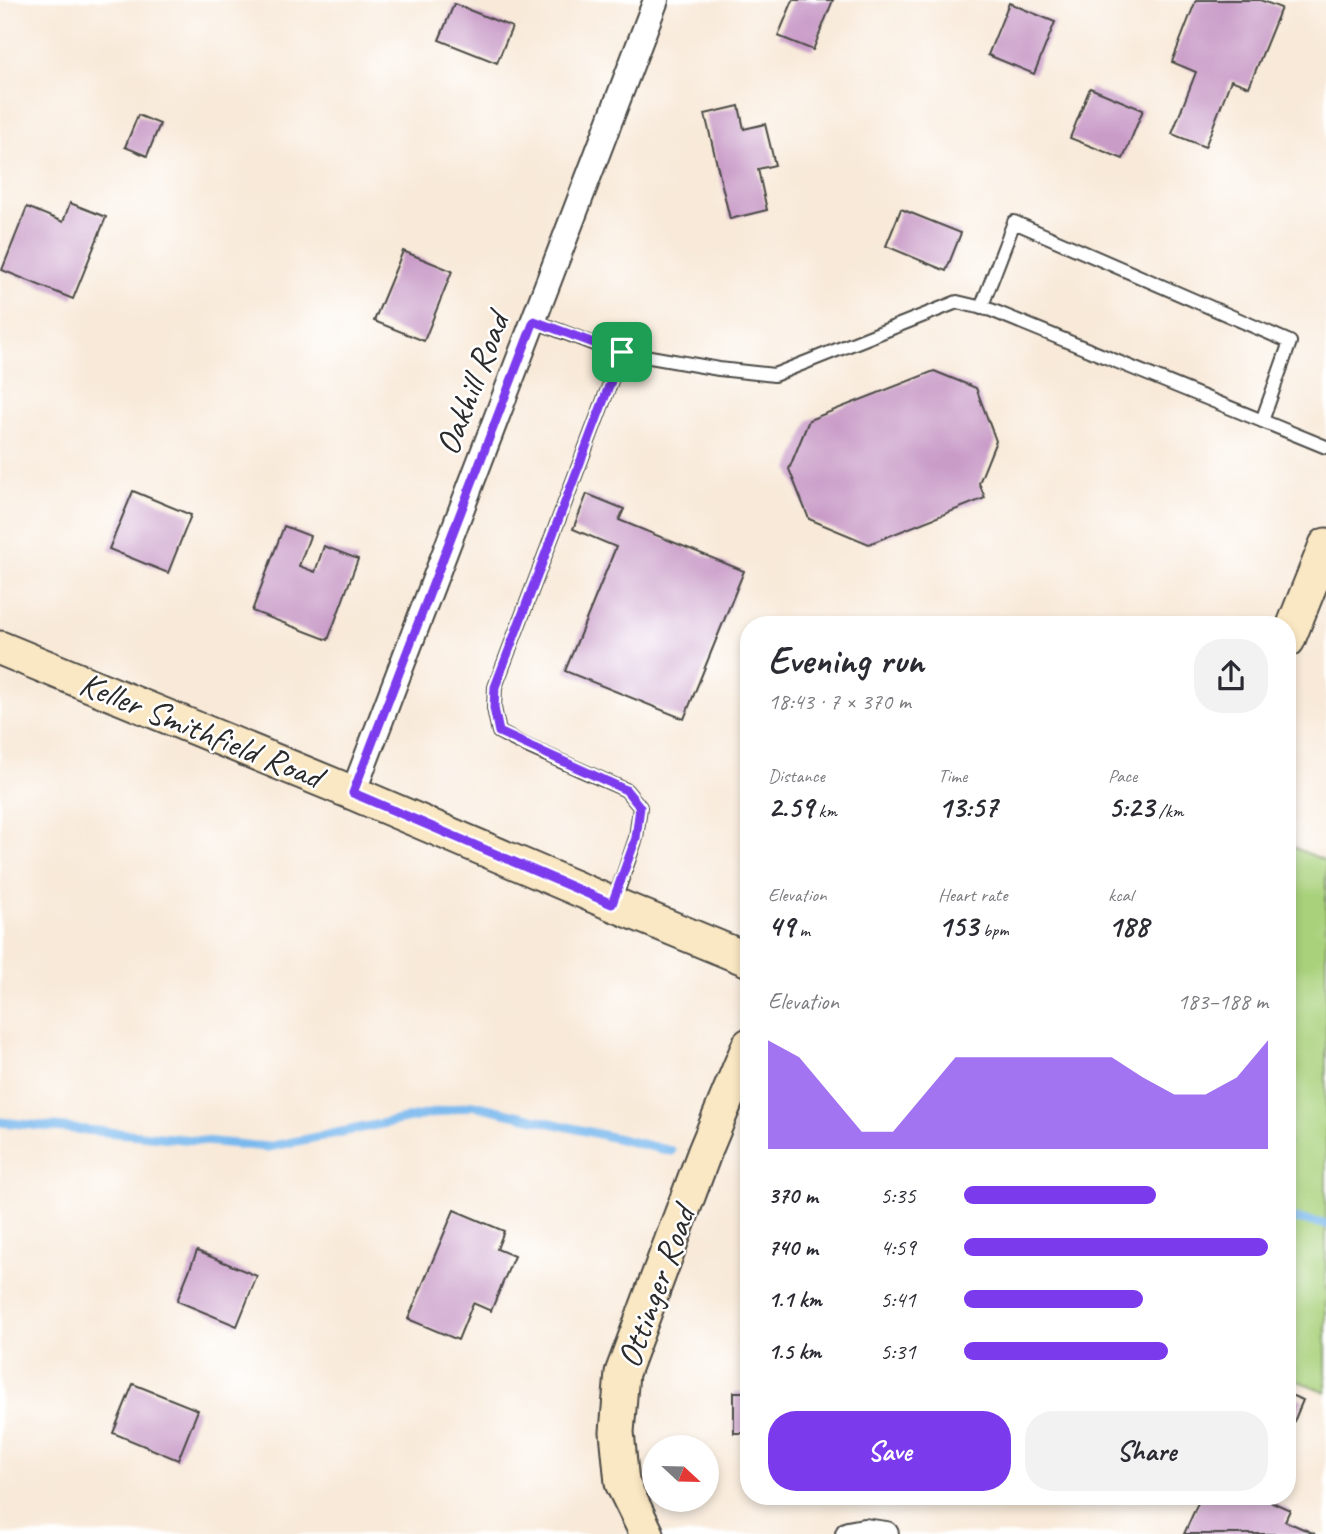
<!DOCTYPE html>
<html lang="en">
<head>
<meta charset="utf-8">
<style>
  :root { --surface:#fff; --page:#f2f2f3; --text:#2b2b33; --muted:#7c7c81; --accent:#7c3aed }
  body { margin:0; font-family:Caveat,sans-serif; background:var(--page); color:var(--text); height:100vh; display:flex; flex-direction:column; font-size:26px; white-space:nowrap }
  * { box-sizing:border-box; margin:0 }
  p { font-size:23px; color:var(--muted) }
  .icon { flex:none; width:38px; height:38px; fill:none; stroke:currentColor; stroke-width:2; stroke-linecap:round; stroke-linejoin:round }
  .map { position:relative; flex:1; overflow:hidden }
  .sheet { position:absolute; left:740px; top:616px; width:556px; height:889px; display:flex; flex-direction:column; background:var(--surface); border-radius:28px; box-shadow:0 4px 10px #0003 }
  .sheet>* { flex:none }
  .needle { width:46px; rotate:112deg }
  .controls { position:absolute; left:642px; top:1435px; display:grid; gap:14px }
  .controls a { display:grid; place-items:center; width:77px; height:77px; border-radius:50%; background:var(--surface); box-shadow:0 4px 10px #0003; font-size:35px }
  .pin { position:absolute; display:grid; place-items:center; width:60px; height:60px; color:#fff; margin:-30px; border-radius:14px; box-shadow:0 4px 10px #0006 }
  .round { display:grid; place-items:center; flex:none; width:74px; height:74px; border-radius:28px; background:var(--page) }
  .overview { display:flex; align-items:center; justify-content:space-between; height:119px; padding:0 28px }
  h1 { font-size:38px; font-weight:700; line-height:52px }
  .metrics { display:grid; grid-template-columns:repeat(3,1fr); gap:10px; height:119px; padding:7px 28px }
  .metrics div { display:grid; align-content:center }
  .metrics b { font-size:30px; font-weight:700 }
  .metrics small { font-size:19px; font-weight:400 }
  .metrics p { font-size:19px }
  .chart { height:196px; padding:14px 28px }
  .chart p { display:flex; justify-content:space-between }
  .chart svg { width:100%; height:126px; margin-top:7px; fill:var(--accent); opacity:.7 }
  .button { display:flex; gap:14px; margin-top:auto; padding:14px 28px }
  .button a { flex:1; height:80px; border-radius:28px; background:var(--accent); color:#fff; font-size:28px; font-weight:700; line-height:80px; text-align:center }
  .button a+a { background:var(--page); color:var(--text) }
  ul { padding:0 28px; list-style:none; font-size:23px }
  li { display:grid; grid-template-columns:112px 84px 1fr; align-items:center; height:52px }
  li i { height:18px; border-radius:9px; background:var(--accent) }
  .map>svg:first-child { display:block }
  .green { fill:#a9d17c; stroke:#6a7e54; stroke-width:2 }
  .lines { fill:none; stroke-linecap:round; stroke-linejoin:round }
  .stream { stroke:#7ab9ee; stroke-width:9 }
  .building { fill:#c99cc8 }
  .lane-casing { stroke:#4a4845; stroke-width:16 }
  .street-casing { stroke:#4a4845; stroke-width:28 }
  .secondary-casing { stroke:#4a4845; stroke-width:37 }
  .lane { stroke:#fff; stroke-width:12 }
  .street { stroke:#fff; stroke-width:24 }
  .secondary { stroke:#fae7c3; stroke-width:33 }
  .route-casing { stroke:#fff; stroke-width:14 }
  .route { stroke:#7c3aed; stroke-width:9 }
  .labels { text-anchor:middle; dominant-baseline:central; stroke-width:5; stroke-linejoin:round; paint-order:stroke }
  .street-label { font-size:35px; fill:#2b2b2b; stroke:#fff }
</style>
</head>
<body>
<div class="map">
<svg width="1326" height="1534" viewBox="0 0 1326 1534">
  <rect width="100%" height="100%" fill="#fff"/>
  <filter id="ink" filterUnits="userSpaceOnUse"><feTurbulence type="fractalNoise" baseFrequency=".0143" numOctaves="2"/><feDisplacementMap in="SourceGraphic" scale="14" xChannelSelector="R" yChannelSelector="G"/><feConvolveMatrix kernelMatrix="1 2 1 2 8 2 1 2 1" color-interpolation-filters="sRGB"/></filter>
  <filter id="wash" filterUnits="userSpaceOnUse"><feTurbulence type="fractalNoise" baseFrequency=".00686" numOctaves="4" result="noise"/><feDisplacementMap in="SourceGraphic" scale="28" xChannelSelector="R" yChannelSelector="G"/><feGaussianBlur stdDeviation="1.57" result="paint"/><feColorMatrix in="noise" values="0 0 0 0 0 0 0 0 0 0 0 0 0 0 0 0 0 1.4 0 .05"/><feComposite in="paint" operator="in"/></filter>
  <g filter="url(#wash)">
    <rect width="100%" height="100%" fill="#f8e9d8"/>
    <!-- green -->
    <path class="green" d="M1288 845 1326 861V1392L1288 1377Z"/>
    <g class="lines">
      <!-- stream -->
      <path class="stream" d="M0 1122 268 1147 474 1105 671 1151
        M1288 1218 1326 1224"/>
    </g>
    <g id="blocks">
      <!-- building -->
      <path class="building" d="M793 0H833L813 50 778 36Z
        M1196 0H1260L1281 8 1249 87 1231 80 1205 147 1172 134 1196 72 1172 62Z
        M1009 3 1055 22 1034 74 988 55Z
        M454 4 512 27 497 63 439 40Z
        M1090 88 1143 110 1123 159 1070 138Z
        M739 106 744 129 765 124 775 165 758 169 767 210 730 219 705 114Z
        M138 115 160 124 147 156 125 147Z
        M70 203 106 217 73 299 2 270 27 207 63 222Z
        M901 209 961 233 946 271 886 246Z
        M403 251 452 271 424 341 374 321Z
        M934 371 976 388 996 441 979 483 985 498 869 544 809 519 789 469 809 420Z
        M133 491 191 515 168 573 109 549Z
        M587 494 624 509 619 520 744 571 684 719 565 671 616 547 573 529Z
        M284 526 310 536 299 566 315 572 324 546 358 559 328 640 252 611Z
        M454 1210 504 1231 497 1249 514 1256 491 1311 473 1303 458 1340 408 1319Z
        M197 1251 257 1276 237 1326 177 1301Z
        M133 1384 198 1410 178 1460 113 1433Z
        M734 1392H749V1433H734Z
        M1288 1394 1303 1400 1288 1436Z
        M1201 1496H1259L1290 1510 1285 1521 1315 1534H1184Z"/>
    </g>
  </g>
  <g filter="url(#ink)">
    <use href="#blocks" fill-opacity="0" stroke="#4a4845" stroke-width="2"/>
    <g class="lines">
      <!-- lane casing -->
      <g class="lane-casing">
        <path id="lane" d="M981 308 1014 222 1290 342 1262 421
          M534 321 610 350 719 369 774 375 957 302 991 310 1326 447
          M614 902 636 838 640 807 626 790 522 744 499 732 494 708 495 687 622 352"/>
      </g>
      <!-- street casing -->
      <g class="street-casing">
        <path id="street" d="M353 793 656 0
          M848 1534 864 1531 886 1534"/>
      </g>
      <!-- secondary casing -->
      <g class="secondary-casing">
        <path id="secondary" d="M1288 640 1326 545
          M0 648 353 793 613 904 749 960
          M647 1534 622 1483 617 1432 622 1373 705 1151 749 1045"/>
      </g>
      <!-- lane -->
      <use href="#lane" class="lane"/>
      <!-- street -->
      <use href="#street" class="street"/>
      <!-- secondary -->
      <use href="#secondary" class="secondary"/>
    </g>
  </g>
  <g class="lines" filter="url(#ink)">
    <!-- route casing -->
    <g class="route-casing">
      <path id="route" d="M534 321 610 349 622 352 495 687 494 708 499 732 626 790 640 807 636 838 612 904 353 793Z"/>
    </g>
    <!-- route -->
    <use href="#route" class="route"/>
  </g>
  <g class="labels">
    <!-- street labels -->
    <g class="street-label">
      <text transform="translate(472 384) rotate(-69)">Oakhill Road</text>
      <text transform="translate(201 730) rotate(22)">Keller Smithfield Road</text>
      <text transform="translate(656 1287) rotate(-70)">Ottinger Road</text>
    </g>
  </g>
</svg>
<div class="controls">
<a><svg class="needle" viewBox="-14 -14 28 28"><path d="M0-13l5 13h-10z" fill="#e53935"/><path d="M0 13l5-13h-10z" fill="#7c7c81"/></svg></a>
</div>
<div class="pin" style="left:622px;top:352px;background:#1e9e55"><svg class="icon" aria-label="arrive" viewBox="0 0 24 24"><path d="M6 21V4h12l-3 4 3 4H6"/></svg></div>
<section class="sheet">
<div class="overview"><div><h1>Evening run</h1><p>18:43 · 7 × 370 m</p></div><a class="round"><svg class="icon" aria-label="share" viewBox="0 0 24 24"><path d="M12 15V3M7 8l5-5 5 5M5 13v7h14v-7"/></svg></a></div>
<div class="metrics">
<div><p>Distance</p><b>2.59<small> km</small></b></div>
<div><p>Time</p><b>13:57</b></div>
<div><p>Pace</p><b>5:23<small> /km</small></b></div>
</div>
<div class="metrics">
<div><p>Elevation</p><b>49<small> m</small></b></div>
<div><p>Heart rate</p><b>153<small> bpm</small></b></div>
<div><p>kcal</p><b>188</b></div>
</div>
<div class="chart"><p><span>Elevation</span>183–188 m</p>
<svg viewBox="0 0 160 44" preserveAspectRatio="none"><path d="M0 44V6L10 12L20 25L30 38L40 38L50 25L60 12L70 12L80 12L90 12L100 12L110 12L120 19L130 25L140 25L150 19L160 6V44z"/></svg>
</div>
<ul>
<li><b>370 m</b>5:35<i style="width:63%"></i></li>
<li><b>740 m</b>4:59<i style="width:100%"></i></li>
<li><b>1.1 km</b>5:41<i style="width:59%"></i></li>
<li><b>1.5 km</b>5:31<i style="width:67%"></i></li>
</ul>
<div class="button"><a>Save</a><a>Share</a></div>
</section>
</div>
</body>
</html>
